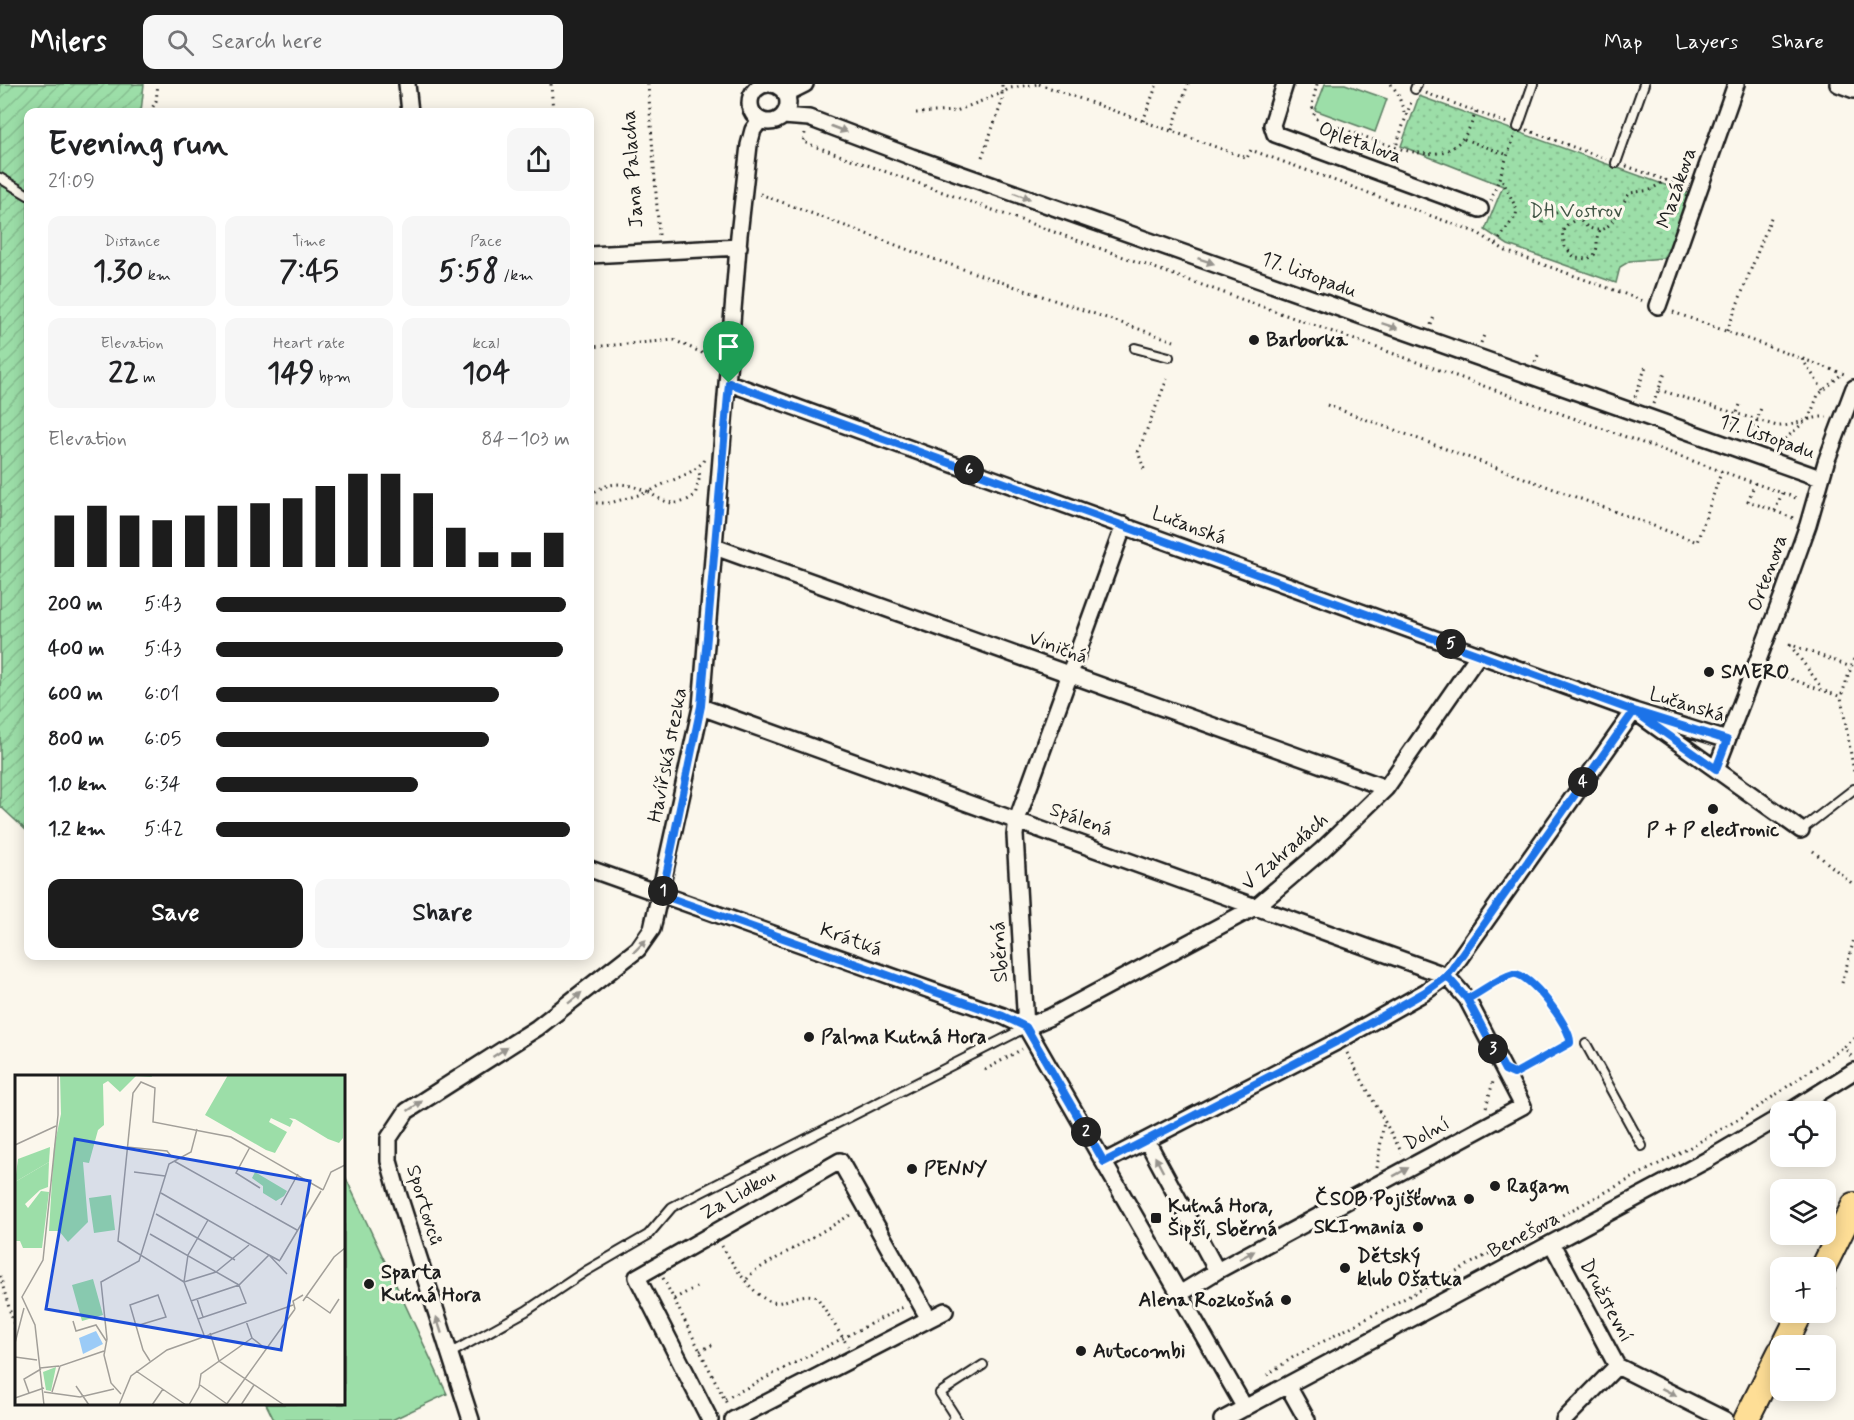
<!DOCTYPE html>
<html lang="en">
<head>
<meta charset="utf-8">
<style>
  :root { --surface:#fff; --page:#f6f6f6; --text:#202124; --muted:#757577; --accent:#1c1c1c }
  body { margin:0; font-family:Mynerve,sans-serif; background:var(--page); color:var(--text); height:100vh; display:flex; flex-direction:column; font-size:22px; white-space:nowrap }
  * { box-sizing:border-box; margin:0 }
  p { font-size:20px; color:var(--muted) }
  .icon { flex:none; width:33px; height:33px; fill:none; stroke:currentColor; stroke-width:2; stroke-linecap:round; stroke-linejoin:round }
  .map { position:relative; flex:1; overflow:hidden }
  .panel { position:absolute; left:24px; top:24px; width:570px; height:852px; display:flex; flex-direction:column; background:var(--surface); border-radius:12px; box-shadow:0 3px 15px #0003 }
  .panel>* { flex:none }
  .fabs { position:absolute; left:1770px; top:1017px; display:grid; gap:12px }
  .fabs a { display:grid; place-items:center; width:66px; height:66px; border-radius:12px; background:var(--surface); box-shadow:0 3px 15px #0003; font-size:30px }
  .pin { position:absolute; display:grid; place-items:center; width:51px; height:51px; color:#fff; margin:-62px -26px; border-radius:50% 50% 50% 0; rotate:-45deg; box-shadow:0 0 6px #0007 }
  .pin .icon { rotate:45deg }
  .km { position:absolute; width:30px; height:30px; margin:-15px; border-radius:50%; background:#222; color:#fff; font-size:16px; line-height:30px; text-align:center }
  .round { display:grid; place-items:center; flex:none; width:63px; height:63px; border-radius:12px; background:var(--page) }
  .headline { display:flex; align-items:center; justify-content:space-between; height:102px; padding:0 24px }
  h1 { font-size:33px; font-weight:800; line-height:45px }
  .stats { display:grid; grid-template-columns:repeat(3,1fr); gap:9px; height:102px; padding:6px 24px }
  .stats div { display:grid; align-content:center; border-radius:12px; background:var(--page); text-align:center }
  .stats b { font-size:30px; font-weight:800 }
  .stats small { font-size:16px; font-weight:400 }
  .stats p { font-size:16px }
  .chart { height:168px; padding:12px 24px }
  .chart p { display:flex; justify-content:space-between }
  .chart svg { width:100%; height:108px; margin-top:6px; stroke:var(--accent); stroke-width:6 }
  .cta { display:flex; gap:12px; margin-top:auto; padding:12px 24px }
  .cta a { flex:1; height:69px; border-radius:12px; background:var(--accent); color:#fff; font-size:24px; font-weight:800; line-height:69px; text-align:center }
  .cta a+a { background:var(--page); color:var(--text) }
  ul { padding:0 24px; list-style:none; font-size:20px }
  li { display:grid; grid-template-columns:96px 72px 1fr; align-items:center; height:45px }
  li i { height:15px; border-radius:8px; background:var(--accent) }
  header { display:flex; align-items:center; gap:36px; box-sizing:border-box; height:84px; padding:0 30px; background:var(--accent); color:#fff }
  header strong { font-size:28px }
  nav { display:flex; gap:33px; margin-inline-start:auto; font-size:21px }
  .search { width:420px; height:54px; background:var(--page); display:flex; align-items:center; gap:15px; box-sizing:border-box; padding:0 21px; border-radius:12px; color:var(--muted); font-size:22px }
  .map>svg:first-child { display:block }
  .park { fill:url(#park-dots); stroke:#5c7d62; stroke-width:1.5 }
  .garden { fill:url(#garden-furrows); stroke:#5c7d62; stroke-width:1.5 }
  .pitch { fill:#9cdea8; stroke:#5c7d62; stroke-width:1.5 }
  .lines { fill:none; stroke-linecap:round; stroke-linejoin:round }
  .service-casing { stroke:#1c1c1c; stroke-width:12 }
  .minor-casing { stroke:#1c1c1c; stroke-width:20 }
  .primary-casing { stroke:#1c1c1c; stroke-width:28 }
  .path { stroke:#1c1c1c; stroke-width:3; stroke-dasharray:1.5 4.5; stroke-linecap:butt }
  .service { stroke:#fbf7ec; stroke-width:8 }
  .minor { stroke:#fbf7ec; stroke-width:15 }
  .primary { stroke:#fede96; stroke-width:24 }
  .oneway { fill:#97948e }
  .route-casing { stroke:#fff; stroke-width:12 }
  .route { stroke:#1a73e8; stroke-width:8 }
  .poi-dot { fill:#1c1c1c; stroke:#fbf7ec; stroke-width:2 }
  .labels { text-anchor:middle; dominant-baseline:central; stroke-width:6; stroke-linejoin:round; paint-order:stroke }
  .street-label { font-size:20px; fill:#1c1c1c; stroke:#fbf7ec }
  .park-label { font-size:20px; fill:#425646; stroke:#fbf7ec }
  .poi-label { font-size:20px; font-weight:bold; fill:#1c1c1c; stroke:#fbf7ec; text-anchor:start }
  .inset-road { fill:none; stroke:#a29f99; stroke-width:1.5 }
  .view { fill:#1d4ed8; fill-opacity:0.15; stroke:#1d4ed8; stroke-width:3 }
  .inset-edge { fill:none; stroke:#1c1c1c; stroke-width:3 }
</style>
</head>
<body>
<header>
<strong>Milers</strong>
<div class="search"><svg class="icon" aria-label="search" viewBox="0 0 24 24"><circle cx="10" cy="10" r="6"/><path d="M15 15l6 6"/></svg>Search here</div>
<nav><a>Map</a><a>Layers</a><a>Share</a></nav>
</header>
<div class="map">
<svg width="1854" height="1336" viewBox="0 0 1854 1336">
  <defs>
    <pattern id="park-dots" width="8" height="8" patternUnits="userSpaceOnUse" patternTransform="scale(1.5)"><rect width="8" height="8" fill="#9cdea8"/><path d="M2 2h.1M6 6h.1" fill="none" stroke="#86be90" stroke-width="1.8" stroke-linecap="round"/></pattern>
    <pattern id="garden-furrows" width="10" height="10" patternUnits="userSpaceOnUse" patternTransform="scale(1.5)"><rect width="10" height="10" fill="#9cdea8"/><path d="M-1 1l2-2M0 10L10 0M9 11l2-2" fill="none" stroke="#86be90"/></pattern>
  </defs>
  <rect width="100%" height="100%" fill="#fbf7ec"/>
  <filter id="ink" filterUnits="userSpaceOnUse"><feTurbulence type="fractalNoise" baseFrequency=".0167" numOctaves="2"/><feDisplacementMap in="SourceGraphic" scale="12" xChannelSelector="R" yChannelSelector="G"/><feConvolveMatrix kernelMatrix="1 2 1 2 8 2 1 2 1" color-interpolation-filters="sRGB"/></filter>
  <g filter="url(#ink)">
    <!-- park -->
    <path class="park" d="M1419 12 1690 110 1676 154 1663 174 1630 177 1620 183 1616 199 1508 161 1485 146 1503 102 1401 62Z"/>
    <!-- garden -->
    <path class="garden" d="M0 0H144L141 28H28V748L0 722Z"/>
    <!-- pitch -->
    <path class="pitch" d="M1325 0H1345L1387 15 1375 48 1315 26Z
      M344 1090 447 1310 392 1336H274L266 1320H344Z"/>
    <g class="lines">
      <!-- service casing -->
      <g class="service-casing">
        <path id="service" d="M1415 5 1417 0
          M1518 43 1533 0
          M1616 79 1644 0
          M0 94 28 111
          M1135 264 1169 273
          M1801 746 1854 705
          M1586 960 1642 1062
          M449 1270 526 1227 586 1187 648 1151 672 1123 1025 944
          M953 1336 956 1334 940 1309 983 1281"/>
      </g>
      <!-- minor casing -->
      <g class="minor-casing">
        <path id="minor" d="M407 0 410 28
          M1285 0 1272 41 1275 50 1480 125
          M1838 0 1854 6
          M750 19a19 19 0 1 1 38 0a19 19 0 1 1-38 0Z
          M785 10 805 0
          M783 32 809 34 912 73 1820 394
          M590 171 739 163
          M1658 222 1736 0
          M729 299 1634 627 1801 746
          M1124 441 1017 736 1015 751 1026 943 1245 1324
          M715 463 1386 704
          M701 623 1447 892 1467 915 1523 1022 1217 1187 1178 1211
          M1716 685 1783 511 1808 441 1826 378 1854 304
          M590 785 1003 932 1026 943
          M1026 943 1050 933 1257 822 1322 766 1386 704 1479 570
          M1789 1028 1854 987
          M1147 1057 1217 1187
          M1104 1078 1340 956 1425 908 1447 892 1634 627 1727 656
          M1552 1160 1617 1282 1725 1336
          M929 1235 945 1227
          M1288 1302 1307 1336
          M471 1336 398 1109 389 1077V1054L407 1027 537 944 638 865 652 845 701 623 739 151 749 61 753 46 760 36
          M710 1336 637 1193 840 1077 929 1235 733 1336
          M1222 1336 1707 1076 1780 1033
          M1564 1336 1617 1282"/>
      </g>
      <!-- primary casing -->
      <g class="primary-casing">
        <path id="primary" d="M1823 1184 1854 1121
          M1784 1262 1801 1228
          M1746 1336 1780 1268"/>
      </g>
      <!-- path -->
      <path class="path" d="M551 0 553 28
        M648 0 659 151
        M1039 0 1247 74 1251 66 1478 149 1506 167 1644 217
        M1317 0 1312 21 1315 34C1333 42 1352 48 1371 55 1416 71 1458 87 1476 27
        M1391 0 1398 10 1405 31
        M1426 9 1507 39
        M150 28 156 17 158 0
        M916 29 956 27 1002 9V0
        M1143 37 1157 0
        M1172 46 1188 0
        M1527 46 1606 75
        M805 49 803 58 1799 415
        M1464 55 1508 71
        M982 73 1002 18V9L1010 4 1039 0
        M1391 77 1412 15
        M1626 82 1685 103
        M760 110 925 172 1174 257
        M1491 117 1514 53
        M1578 134 1567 141 1562 148 1565 163 1575 174 1588 175 1594 171C1600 162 1594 155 1600 146
        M1542 139 1546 132 1565 126C1574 128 1578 135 1585 141 1610 159 1618 123 1630 109L1650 106 1666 96
        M1496 160 1516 131 1517 126 1501 93
        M1673 228 1847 291
        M1431 241 1434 232
        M1727 247 1772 131
        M1481 259 1484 251
        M590 263 674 256 713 274
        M1802 275 1823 306
        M1535 278 1539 269
        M1659 306 1777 342C1795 343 1808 332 1827 333
        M1635 313 1646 282
        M1653 320 1665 289
        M1327 321 1697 458 1722 386
        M1731 345 1741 318
        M1751 355 1761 324
        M1776 363 1809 334 1818 311 1843 289
        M1144 385 1138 368 1167 295
        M1755 399 1748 417 1793 434
        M590 411C611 395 626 399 649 408 668 395 692 393 704 376
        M590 419H610L649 408C665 420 678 424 695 411L700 392 698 385
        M1775 427 1782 409
        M1789 560 1851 583
        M1790 561 1822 604
        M1854 575 1841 613 1854 688
        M1769 587 1841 613
        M1813 767 1854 801
        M1842 899 1854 855
        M1481 908C1490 902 1504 891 1514 890 1533 888 1560 936 1569 950L1567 962 1522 986
        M1347 969 1402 1069
        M1851 972 1844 963 1854 954
        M985 986 1022 965
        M1486 1023 1493 998
        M1377 1084 1384 1037
        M722 1162C732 1179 759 1224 781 1218 793 1215 804 1208 817 1213L848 1262
        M0 1192 16 1248
        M663 1194 728 1322
        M747 1195 753 1188 852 1130
        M674 1215 698 1202
        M1826 1221 1836 1200
        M700 1267 714 1260
        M1267 1291 1292 1274 1687 1065 1751 1028 1844 963
        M725 1315 905 1222"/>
      <!-- service -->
      <use href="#service" class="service"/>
      <!-- minor -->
      <use href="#minor" class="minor"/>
      <!-- primary -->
      <use href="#primary" class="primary"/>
    </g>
    <!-- one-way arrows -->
    <defs><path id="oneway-solid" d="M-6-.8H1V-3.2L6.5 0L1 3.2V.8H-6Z" transform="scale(1.5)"/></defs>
    <g class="oneway">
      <use href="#oneway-solid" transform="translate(839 45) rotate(21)"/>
      <use href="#oneway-solid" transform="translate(1022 112) rotate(20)"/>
      <use href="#oneway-solid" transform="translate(1206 177) rotate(19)"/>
      <use href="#oneway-solid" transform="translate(1390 242) rotate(19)"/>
      <use href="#oneway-solid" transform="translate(640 862) rotate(-45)"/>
      <use href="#oneway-solid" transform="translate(575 914) rotate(-39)"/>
      <use href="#oneway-solid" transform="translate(500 968) rotate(-33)"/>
      <use href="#oneway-solid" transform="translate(415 1022) rotate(-34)"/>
      <use href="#oneway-solid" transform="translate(1159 1080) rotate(-118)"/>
      <use href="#oneway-solid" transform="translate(1401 1088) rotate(-29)"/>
      <use href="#oneway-solid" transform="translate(1247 1171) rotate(-28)"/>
      <use href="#oneway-solid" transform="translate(439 1241) rotate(-108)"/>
      <use href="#oneway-solid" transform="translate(1669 1308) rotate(27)"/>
    </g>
  </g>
  <g class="lines" filter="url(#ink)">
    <!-- route casing -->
    <g class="route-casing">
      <path id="route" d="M729 299 701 622 662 811 1003 932 1026 943 1104 1078 1340 956 1425 908 1447 892 1467 915 1505 986 1514 990 1570 959C1572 944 1529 887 1513 890 1498 894 1481 908 1467 915L1447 892 1634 627 1727 656 1716 685 1634 627 729 299"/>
    </g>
    <!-- route -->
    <use href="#route" class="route"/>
  </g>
  <!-- markers -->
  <g class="poi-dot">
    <circle cx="1254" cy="256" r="6"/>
    <circle cx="1709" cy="588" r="6"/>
    <circle cx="1713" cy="725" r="6"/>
    <circle cx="809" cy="953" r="6"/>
    <circle cx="912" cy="1085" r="6"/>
    <circle cx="1495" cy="1102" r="6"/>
    <circle cx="1469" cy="1115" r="6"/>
    <rect x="1150" y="1128" width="12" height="12" rx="3"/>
    <circle cx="1418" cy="1143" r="6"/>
    <circle cx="1345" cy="1184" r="6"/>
    <circle cx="369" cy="1200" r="6"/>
    <circle cx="1286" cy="1216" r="6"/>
    <circle cx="1081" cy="1267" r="6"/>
  </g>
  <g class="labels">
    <!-- street labels -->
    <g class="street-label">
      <text transform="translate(1360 59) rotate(20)">Opletalova</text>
      <text transform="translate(633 85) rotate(-94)">Jana Palacha</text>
      <text transform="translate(1677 104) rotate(-71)">Mazákova</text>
      <text transform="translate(1309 191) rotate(20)">17. listopadu</text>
      <text transform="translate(1767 353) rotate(19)">17. listopadu</text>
      <text transform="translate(1189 442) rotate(20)">Lučanská</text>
      <text transform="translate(1768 489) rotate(-70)">Ortenova</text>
      <text transform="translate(1058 564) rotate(20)">Viničná</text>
      <text transform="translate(1687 621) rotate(17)">Lučanská</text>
      <text transform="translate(668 671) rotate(-79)">Havířská stezka</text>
      <text transform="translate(1081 736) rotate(20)">Spálená</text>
      <text transform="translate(1285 768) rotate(-41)">V Zahradách</text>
      <text transform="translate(851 856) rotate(20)">Krátká</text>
      <text transform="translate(1000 868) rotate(-93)">Sběrná</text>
      <text transform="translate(1427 1050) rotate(-29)">Dolní</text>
      <text transform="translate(738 1111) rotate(-30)">Za Lidkou</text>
      <text transform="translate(424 1121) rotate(73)">Sportovců</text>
      <text transform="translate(1524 1151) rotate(-28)">Benešova</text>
      <text transform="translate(1606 1217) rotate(62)">Družstevní</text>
    </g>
    <!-- park labels -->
    <g class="park-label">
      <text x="1576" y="127">DH Vostrov</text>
    </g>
    <!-- poi labels -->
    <g class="poi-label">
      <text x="1266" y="256">Barborka</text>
      <text x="1721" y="588">SMERO</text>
      <text x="1713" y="746" text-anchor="middle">P + P electronic</text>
      <text x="821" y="953">Palma Kutná Hora</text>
      <text x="924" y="1085">PENNY</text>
      <text x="1507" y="1102">Ragam</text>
      <text x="1457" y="1115" text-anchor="end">ČSOB Pojišťovna</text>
      <text x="1168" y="1122">Kutná Hora,<tspan x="1168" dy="23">Šipší, Sběrná</tspan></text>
      <text x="1406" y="1143" text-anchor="end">SKImania</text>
      <text x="1357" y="1172">Dětský<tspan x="1357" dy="23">klub Ošatka</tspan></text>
      <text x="381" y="1188">Sparta<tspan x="381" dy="23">Kutná Hora</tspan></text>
      <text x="1274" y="1216" text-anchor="end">Alena Rozkošná</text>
      <text x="1093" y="1267">Autocombi</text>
    </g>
  </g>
  <!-- overview -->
  <g transform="translate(15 991)">
    <rect width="330" height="330" fill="#fbf7ec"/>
    <path d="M213 0H330L328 63 324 68 313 64 280 44 274 43 278 46 275 52 256 43 254 47 272 57 260 78 251 75 190 40ZM34 87 33 112 25 115 10 129 13 133 26 116 34 117 27 173H8L5 166H0V107Z" fill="#9cdea8"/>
    <path d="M35 72 34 87 0 107 3 84Z" fill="#9cdea8"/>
    <path d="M240 97 272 116 269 121 261 126 248 118V111L237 103ZM41 292 36 316 31 315 28 297Z" fill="#9cdea8"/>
    <path d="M45 0H136L137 2 121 1 105 17 93 6 88 9 89 50 83 55 74 88 68 87 73 147 53 167 44 156H34L39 72 46 39Z" fill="#9cdea8"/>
    <path d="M96 120 100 155 79 158 74 123ZM78 204 88 240 67 246 57 210Z" fill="#9cdea8"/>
    <path d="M81 256 88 269 68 279 64 263Z" fill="#9bcbf7"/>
    <path class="inset-road" d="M0 70 41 51M112 72 152 76 157 82M235 72 221 98 245 113M159 86 282 155M119 97 150 101M308 115 316 97 330 90M146 118 254 180 272 199M266 130 283 99M141 139 220 185M135 159 224 210M265 185 306 116M169 207 103 166 118 18 126 7 140 13 138 47 216 62 308 115M169 207 201 197 234 170M291 221 315 238 324 224M182 224 188 242M176 226 224 210 254 180 265 186M288 226 319 182 330 173M280 234 278 226 288 220M183 244 231 228 224 210M58 246 61 256 81 250 92 267M231 246 237 263 251 274M121 251 151 242 143 220 115 230 128 275 135 286M195 258 204 286 269 330M189 260 169 207 173 180 193 145M0 268 9 233M0 282 22 285M25 293 44 291M121 296 171 330M185 310 212 329M61 311 74 330M29 317 65 322 99 314M37 317 45 291 89 276M14 318 9 304 26 294M106 319 96 308 89 280 92 264 86 207 124 186 154 89 176 77 182 54M0 323 29 313M29 330 20 250 7 222 28 185 43 40V0M104 330 116 301 152 275 278 230M137 330 148 314M174 330 184 312 186 299 237 263M211 330 280 234M226 330 239 310"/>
    <path class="view" d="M60 64 295 106 266 275 31 234Z"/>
    <rect width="330" height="330" class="inset-edge"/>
  </g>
</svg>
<div class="fabs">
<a><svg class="icon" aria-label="locate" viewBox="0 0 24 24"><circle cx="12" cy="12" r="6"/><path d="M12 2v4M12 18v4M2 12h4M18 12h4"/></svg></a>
<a><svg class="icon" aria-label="layers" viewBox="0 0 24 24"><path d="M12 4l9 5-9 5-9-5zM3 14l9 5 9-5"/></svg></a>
<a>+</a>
<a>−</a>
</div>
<div class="pin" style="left:729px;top:299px;background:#1e9e55"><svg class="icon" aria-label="arrive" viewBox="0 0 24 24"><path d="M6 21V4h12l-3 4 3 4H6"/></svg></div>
<b class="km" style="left:663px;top:807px">1</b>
<b class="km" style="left:1086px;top:1048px">2</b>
<b class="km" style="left:1493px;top:965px">3</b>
<b class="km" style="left:1583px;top:698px">4</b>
<b class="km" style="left:1451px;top:560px">5</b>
<b class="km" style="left:969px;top:386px">6</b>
<section class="panel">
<div class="headline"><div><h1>Evening run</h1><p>21:09</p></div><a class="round"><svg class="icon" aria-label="share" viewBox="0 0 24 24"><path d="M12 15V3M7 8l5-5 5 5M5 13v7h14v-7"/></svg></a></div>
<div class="stats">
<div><p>Distance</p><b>1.30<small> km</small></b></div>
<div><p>Time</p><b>7:45</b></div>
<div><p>Pace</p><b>5:58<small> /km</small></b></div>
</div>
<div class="stats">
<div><p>Elevation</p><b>22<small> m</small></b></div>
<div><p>Heart rate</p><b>149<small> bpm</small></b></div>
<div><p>kcal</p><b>104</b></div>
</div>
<div class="chart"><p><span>Elevation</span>84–103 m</p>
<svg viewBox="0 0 160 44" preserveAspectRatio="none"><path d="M5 44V23M15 44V19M25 44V23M35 44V25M45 44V23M55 44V19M65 44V18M75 44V16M85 44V11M95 44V6M105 44V6M115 44V14M125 44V28M135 44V38M145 44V38M155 44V30"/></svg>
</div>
<ul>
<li><b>200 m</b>5:43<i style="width:99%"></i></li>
<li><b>400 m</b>5:43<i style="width:98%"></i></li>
<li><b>600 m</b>6:01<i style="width:80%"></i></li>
<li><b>800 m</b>6:05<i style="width:77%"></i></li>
<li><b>1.0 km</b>6:34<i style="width:57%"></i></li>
<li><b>1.2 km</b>5:42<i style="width:100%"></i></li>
</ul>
<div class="cta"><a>Save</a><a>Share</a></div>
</section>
</div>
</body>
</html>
